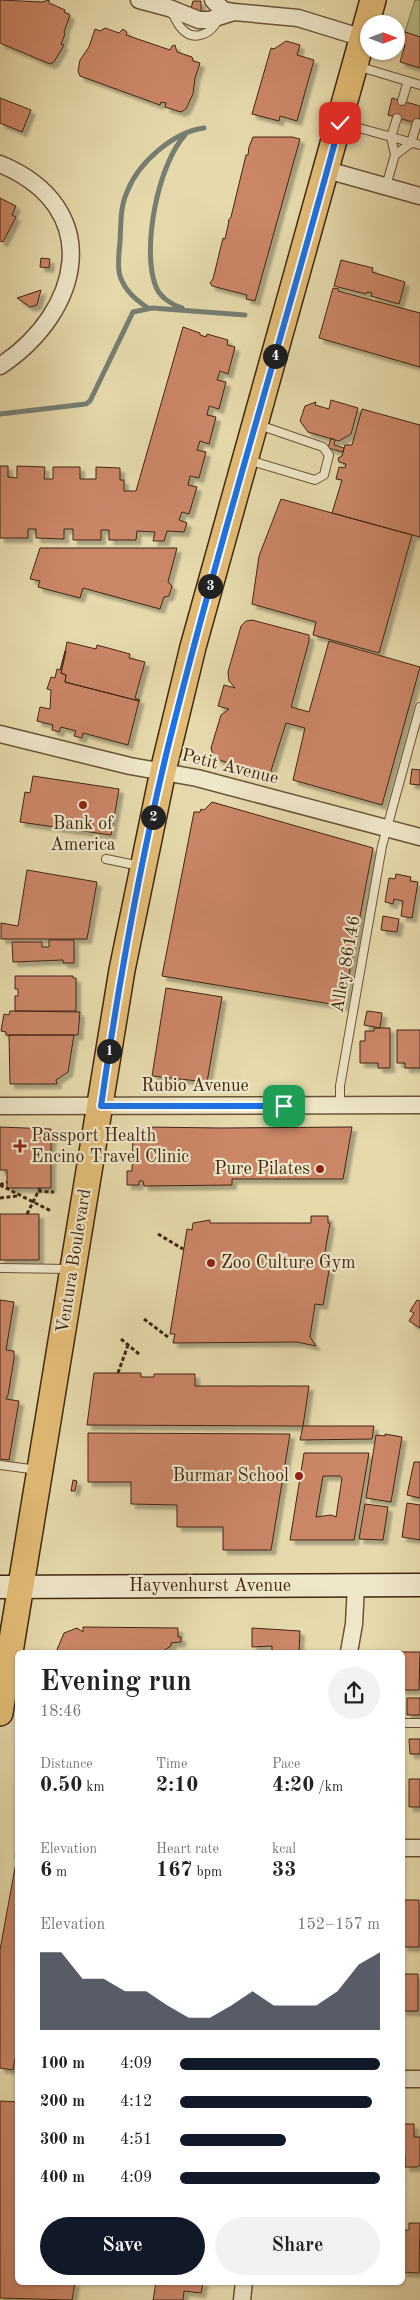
<!DOCTYPE html>
<html lang="en">
<head>
<meta charset="utf-8">
<style>
  :root { --surface:#fff; --page:#f2f2f2; --text:#222; --muted:#767676; --accent:#111827 }
  body { margin:0; font-family:"Old Standard TT",serif; background:var(--page); color:var(--text); height:100vh; display:flex; flex-direction:column; font-size:19px; white-space:nowrap }
  * { box-sizing:border-box; margin:0 }
  p { font-size:16px; color:var(--muted) }
  .icon { flex:none; width:28px; height:28px; fill:none; stroke:currentColor; stroke-width:2; stroke-linecap:round; stroke-linejoin:round }
  .map { position:relative; flex:1; overflow:hidden }
  .side { position:absolute; left:15px; top:1650px; width:390px; height:635px; display:flex; flex-direction:column; background:var(--surface); border-radius:8px; box-shadow:0 1px 4px #0004 }
  .side>* { flex:none }
  .needle { width:32px; rotate:90deg }
  .tools { position:absolute; left:360px; top:15px; display:grid; gap:10px }
  .tools a { display:grid; place-items:center; width:45px; height:45px; border-radius:50%; background:var(--surface); box-shadow:0 1px 4px #0004; font-size:25px }
  .pin { position:absolute; display:grid; place-items:center; width:42px; height:42px; color:#fff; margin:-21px; border-radius:10px; box-shadow:0 2px 8px #0006 }
  .km { position:absolute; width:25px; height:25px; margin:-12px; border-radius:50%; background:#222; color:#fff; font-size:14px; line-height:25px; text-align:center }
  .round { display:grid; place-items:center; flex:none; width:52px; height:52px; border-radius:26px; background:var(--page) }
  .head { display:flex; align-items:center; justify-content:space-between; height:85px; padding:0 25px }
  h1 { font-size:28px; font-weight:700; line-height:38px }
  .figures { display:grid; grid-template-columns:repeat(3,1fr); gap:8px; height:85px; padding:5px 25px }
  .figures div { display:grid; align-content:center }
  .figures b { font-size:21px; font-weight:700 }
  .figures small { font-size:14px; font-weight:400 }
  .figures p { font-size:14px }
  .chart { height:140px; padding:10px 25px }
  .chart p { display:flex; justify-content:space-between }
  .chart svg { width:100%; height:90px; margin-top:5px; fill:var(--accent); opacity:.7 }
  .cta { display:flex; gap:10px; margin-top:auto; padding:10px 25px }
  .cta a { flex:1; height:58px; border-radius:30px; background:var(--accent); color:#fff; font-size:20px; font-weight:700; line-height:58px; text-align:center }
  .cta a+a { background:var(--page); color:var(--text) }
  ul { padding:0 25px; list-style:none; font-size:16px }
  li { display:grid; grid-template-columns:80px 60px 1fr; align-items:center; height:38px }
  li i { height:12px; border-radius:6px; background:var(--accent) }
  .map>svg:first-child { display:block }
  .green { fill:#b6bf89; stroke:#7b734c }
  .lines { fill:none; stroke-linecap:round; stroke-linejoin:round }
  .stream { stroke:#767e72; stroke-width:5 }
  .building { fill:#cb8668; stroke:#402710; fill-rule:evenodd; filter:url(#shadow) }
  .lane-casing { stroke:#6a5437; stroke-width:10 }
  .street-casing { stroke:#6a5437; stroke-width:19 }
  .secondary-casing { stroke:#402710; stroke-width:25 }
  .primary-casing { stroke:#402710; stroke-width:28 }
  .path { stroke:#402710; stroke-width:3; stroke-dasharray:4 2.5; stroke-linecap:butt }
  .lane { stroke:#efe7c9; stroke-width:8 }
  .street { stroke:#efe7c9; stroke-width:16 }
  .secondary { stroke:#efe7c9; stroke-width:22 }
  .primary { stroke:#e3bd76; stroke-width:25 }
  .route-casing { stroke:#fff; stroke-width:10 }
  .route { stroke:#1a73e8; stroke-width:6 }
  .poi-dot { fill:#8f2418; stroke:#efe7c9; stroke-width:2 }
  .labels { text-anchor:middle; dominant-baseline:central; stroke-width:4.5; stroke-linejoin:round; paint-order:stroke }
  .street-label { font-size:18px; fill:#402710; stroke:#efe7c9 }
  .poi-label { font-size:18px; fill:#402710; stroke:#efe7c9; text-anchor:start }
</style>
</head>
<body>
<div class="map">
<svg width="420" height="2300" viewBox="0 0 420 2300">
  <defs>
    <filter id="shadow"><feDropShadow dx="4.5" dy="4.5" stdDeviation="1" flood-color="#0004"/></filter>
  </defs>
  <rect width="100%" height="100%" fill="#e6daac"/>
  <filter id="stains"><feTurbulence type="fractalNoise" baseFrequency=".004" numOctaves="4"/><feColorMatrix values="0 0 0 0 .2 0 0 0 0 .09 0 0 0 0 .02 0 0 0 .5 -.17"/></filter>
  <radialGradient id="worn" r=".72"><stop offset=".6" stop-color="#630" stop-opacity="0"/><stop offset="1" stop-color="#630" stop-opacity=".3"/></radialGradient>
  <!-- green -->
  <path class="green" d="M415 0H420V37L405 32Z"/>
  <g class="lines">
    <!-- stream -->
    <path class="stream" d="M148 308C136 300 125 291 120 276 117 266 119 252 120 242 121 225 120 207 127 192 138 163 173 132 204 128
      M182 308C172 305 160 297 156 287 141 250 158 164 185 135
      M0 414 86 404 90 401 133 312 152 308 245 315"/>
  </g>
  <!-- building -->
  <path class="building" d="M0 0 42 2 49 0V3L65 10 64 12 70 15 64 32 65 34 61 44 64 45 54 62 50 64 0 43Z
    M193 1H201V11L190 12Z
    M105 28 119 33 123 29 127 32 126 35 170 50 172 46 175 45 177 52 192 57 193 61 200 63 195 78 193 94 186 109 181 112 165 107 166 103 161 102 160 105 80 76 78 71 80 60 89 47 95 29 100 31Z
    M405 32 420 37V68L400 62 405 45 403 44Z
    M286 41 300 45 297 55 314 60 297 121 280 116 279 121 252 114 271 48 274 49Z
    M0 98 31 110 22 132 0 123Z
    M392 98 420 106V124L388 115Z
    M253 137H292L300 139 255 301 246 299 247 295 212 286 210 283 213 279 223 238 225 239 229 221H228L231 217 246 155H248L249 147Z
    M0 198 16 206 12 215 16 217 3 242 0 241Z
    M41 258 50 259 49 268 40 267Z
    M341 260 373 268 372 272 405 282 399 304 371 296 372 293 367 292 366 294 334 286Z
    M333 288 339 289 338 291 420 313V367L319 338Z
    M41 290 37 305 30 307 17 298Z
    M183 327 200 333V335L206 337 207 334 228 340 227 345 235 347 228 374 220 371 217 380 226 382 219 409 209 406 207 415 216 417 209 444 200 441 197 450 206 452 199 478 190 476 188 485 197 487 189 514 182 512 179 520 187 523 184 532 167 531 164 541H153L155 532 137 531 136 540H109V530H101V540H73V529H64V539L36 538V529H28V538H0V466H8V477L17 478V466L45 467 44 479H53V467H80V479H96V467L120 468V480H124V491H136Z
    M331 400 358 408 351 434 339 441 308 432 300 421 305 406 316 402 315 405 329 409Z
    M362 409 420 425V537L332 513 342 480 336 479 339 467 345 468 346 464 339 462 338 458 342 456 345 445H352Z
    M331 438 335 440 334 445 344 448 343 452 328 448Z
    M281 499 412 535 379 653 313 635 316 622 252 604 259 556Z
    M40 548H177L168 582 172 586 169 596 164 597 160 609 83 588 80 598 38 587 40 581 30 579Z
    M252 620 309 635V641L291 707 309 712 329 641 420 667 382 805 293 780 305 728 286 723 270 774 222 761 213 756 211 748 221 715 229 709 218 706 224 685 235 688 229 681 228 672 241 626 246 621Z
    M67 642 96 649 97 645 130 654 129 658 145 662 135 698 140 700 139 701 65 682 66 675 61 673Z
    M65 651H66L61 673 66 675 65 682 139 701 128 745 83 733 82 738 74 736 76 731 61 727 59 732 52 730 53 725 37 721 40 707 50 709 51 690 47 689 51 677 55 678 57 669 60 670Z
    M412 769 420 770V785L410 784Z
    M33 776 119 789 111 835 20 822 25 792 30 793Z
    M212 802 373 848 343 1006 162 976 194 812H200L201 809 204 810Z
    M27 870 97 882 87 939H1V923L18 926Z
    M396 874 411 877 410 881 418 882 412 918 401 916 403 901 394 899 393 904 385 902 389 878 395 879Z
    M383 916 399 919 397 932 381 930Z
    M49 940H74V963H63V960L13 962 12 942H42V947H49Z
    M15 976H73V978H76V1011H15V996H18V989H15Z
    M166 988 222 997 207 1082 152 1076Z
    M10 1011 80 1012 78 1035H6V1032L1 1031 4 1014 9 1015Z
    M367 1011 382 1013 380 1028 364 1025Z
    M374 1028H390V1068H378V1063H360V1041H365V1031H374Z
    M397 1030H420V1068H405V1063H397Z
    M9 1035H74L68 1072 56 1080 57 1084H10Z
    M0 1127 51 1129V1188H7V1170H0Z
    M146 1127 221 1128 352 1127 343 1179H232V1185L144 1186 143 1181H139V1185H127V1171H132L133 1135 138 1129Z
    M0 1214H39V1260H0Z
    M311 1216H328V1223H330L323 1263 330 1265 323 1305 315 1304 310 1337 316 1346 297 1342 173 1343 175 1334H170L187 1229 192 1230 193 1223 210 1220V1223H311Z
    M0 1300 14 1302 6 1350 14 1351V1359L8 1395 6 1399 19 1401 9 1460 0 1459Z
    M417 1300 420 1301V1328L409 1321 414 1313 410 1311Z
    M94 1373H141V1377H154V1374H195V1386H309L303 1426 87 1425Z
    M303 1426H374L372 1439 300 1440Z
    M88 1433 290 1434 271 1550H223V1527H177V1505L131 1504V1482H88Z
    M385 1434 402 1437 391 1502 366 1498 376 1435 385 1436Z
    M304 1453H369L354 1540H290ZM323 1476H340L342 1478 336 1517 331 1515 316 1517Z
    M414 1462H420V1498L407 1495Z
    M73 1480 77 1481 75 1491H71Z
    M407 1503 420 1505V1540L402 1537Z
    M365 1504 388 1507 383 1540 359 1539Z
    M83 1627 178 1628V1637H181V1642L171 1643V1646L161 1652H56L64 1633 77 1628 83 1632Z
    M252 1628 300 1631 299 1652H272V1646L252 1647Z
    M378 1652H420L419 1690H402V1652Z
    M407 1698H420V1715H407Z
    M409 1739H420V1754H410Z
    M409 1779H420V1807H409Z
    M17 1840 18 2060 15 2059 13 2070 0 2068V1950L17 1857H15Z
    M404 1900H419V1947H403Z
    M403 1974H418V2011H402Z
    M0 2101 18 2102V2282H75L72 2300 0 2298Z
    M402 2124H414V2137H420V2165L417 2167H405V2156H402Z
    M409 2223H420L419 2273 402 2272V2230H409Z
    M156 2282H205L203 2283 201 2293 184 2291 183 2300H153Z"/>
  <g class="lines">
    <!-- lane casing -->
    <g class="lane-casing">
      <path id="lane" d="M171 11C175 17 177 24 182 29 194 42 212 34 218 19
        M357 66 420 85
        M402 101 408 81
        M341 123 420 145
        M395 155 411 143 417 123
        M386 186 395 155 391 137 397 118
        M248 460 315 480 324 475 329 455 323 447 259 425
        M106 859 140 866
        M340 1105V1086L382 846 420 707
        M0 1268 70 1269
        M0 1465 38 1470
        M402 1723H420"/>
    </g>
    <!-- street casing -->
    <g class="street-casing">
      <path id="street" d="M139 0 169 8 199 20H209L234 12
        M213 0 223 10 234 12 298 18 363 38
        M0 164C106 208 82 312 0 366
        M327 170 420 196
        M0 734 130 766 197 778 420 837
        M0 1106 420 1105
        M349 1652 354 1624 356 1585
        M402 1848H420
        M402 2079H420
        M242 2300 244 2282"/>
    </g>
    <!-- secondary casing -->
    <g class="secondary-casing">
      <path id="secondary" d="M0 1587 420 1585"/>
    </g>
    <!-- primary casing -->
    <g class="primary-casing">
      <path id="primary" d="M0 1713 122 970 163 771 193 647 373 0"/>
    </g>
    <!-- path -->
    <path class="path" d="M0 1185 51 1211
      M0 1185 7 1182
      M38 1191 54 1192
      M0 1198 17 1196
      M27 1214 40 1188
      M158 1234 183 1249
      M144 1319 168 1337
      M121 1339 139 1354
      M118 1373 128 1345"/>
    <!-- lane -->
    <use href="#lane" class="lane"/>
    <!-- street -->
    <use href="#street" class="street"/>
    <!-- secondary -->
    <use href="#secondary" class="secondary"/>
    <!-- primary -->
    <use href="#primary" class="primary"/>
  </g>
  <g class="lines">
    <!-- route casing -->
    <g class="route-casing">
      <path id="route" d="M284 1106H101C118 987 139 868 167 751 219 540 284 333 340 123"/>
    </g>
    <!-- route -->
    <use href="#route" class="route"/>
  </g>
  <!-- markers -->
  <g class="poi-dot">
    <circle cx="83" cy="805" r="5"/>
    <path d="M17.5 1138.5h5v5h5v5h-5v5h-5v-5h-5v-5h5z"/>
    <circle cx="320" cy="1169" r="5"/>
    <circle cx="211" cy="1263" r="5"/>
    <circle cx="299" cy="1476" r="5"/>
  </g>
  <g class="labels">
    <!-- street labels -->
    <g class="street-label">
      <text transform="translate(230 767) rotate(14)">Petit Avenue</text>
      <text transform="translate(346 964) rotate(-80)">Alley 86146</text>
      <text x="195" y="1086">Rubio Avenue</text>
      <text transform="translate(74 1261) rotate(-81)">Ventura Boulevard</text>
      <text x="210" y="1586">Hayvenhurst Avenue</text>
    </g>
    <!-- poi labels -->
    <g class="poi-label">
      <text x="83" y="824" text-anchor="middle">Bank of<tspan x="83" dy="21">America</tspan></text>
      <text x="31" y="1136">Passport Health<tspan x="31" dy="21">Encino Travel Clinic</tspan></text>
      <text x="310" y="1169" text-anchor="end">Pure Pilates</text>
      <text x="221" y="1263">Zoo Culture Gym</text>
      <text x="289" y="1476" text-anchor="end">Burmar School</text>
    </g>
  </g>
  <rect width="100%" height="100%" filter="url(#stains)"/>
  <rect width="100%" height="100%" fill="url(#worn)"/>
</svg>
<div class="tools">
<a><svg class="needle" viewBox="-14 -14 28 28"><path d="M0-13l5 13h-10z" fill="#e53935"/><path d="M0 13l5-13h-10z" fill="#767676"/></svg></a>
</div>
<div class="pin" style="left:284px;top:1106px;background:#1e9e55"><svg class="icon" aria-label="arrive" viewBox="0 0 24 24"><path d="M6 21V4h12l-3 4 3 4H6"/></svg></div>
<div class="pin" style="left:340px;top:123px;background:#d93025"><svg class="icon" aria-label="check" viewBox="0 0 24 24"><path d="M5 12l5 5 9-10"/></svg></div>
<b class="km" style="left:109px;top:1051px">1</b>
<b class="km" style="left:153px;top:817px">2</b>
<b class="km" style="left:210px;top:586px">3</b>
<b class="km" style="left:275px;top:356px">4</b>
<section class="side">
<div class="head"><div><h1>Evening run</h1><p>18:46</p></div><a class="round"><svg class="icon" aria-label="share" viewBox="0 0 24 24"><path d="M12 15V3M7 8l5-5 5 5M5 13v7h14v-7"/></svg></a></div>
<div class="figures">
<div><p>Distance</p><b>0.50<small> km</small></b></div>
<div><p>Time</p><b>2:10</b></div>
<div><p>Pace</p><b>4:20<small> /km</small></b></div>
</div>
<div class="figures">
<div><p>Elevation</p><b>6<small> m</small></b></div>
<div><p>Heart rate</p><b>167<small> bpm</small></b></div>
<div><p>kcal</p><b>33</b></div>
</div>
<div class="chart"><p><span>Elevation</span>152–157 m</p>
<svg viewBox="0 0 160 44" preserveAspectRatio="none"><path d="M0 44V6L10 6L20 19L30 19L40 25L50 25L60 32L70 38L80 38L90 32L100 25L110 32L120 32L130 32L140 25L150 12L160 6V44z"/></svg>
</div>
<ul>
<li><b>100 m</b>4:09<i style="width:100%"></i></li>
<li><b>200 m</b>4:12<i style="width:96%"></i></li>
<li><b>300 m</b>4:51<i style="width:53%"></i></li>
<li><b>400 m</b>4:09<i style="width:100%"></i></li>
</ul>
<div class="cta"><a>Save</a><a>Share</a></div>
</section>
</div>
</body>
</html>
